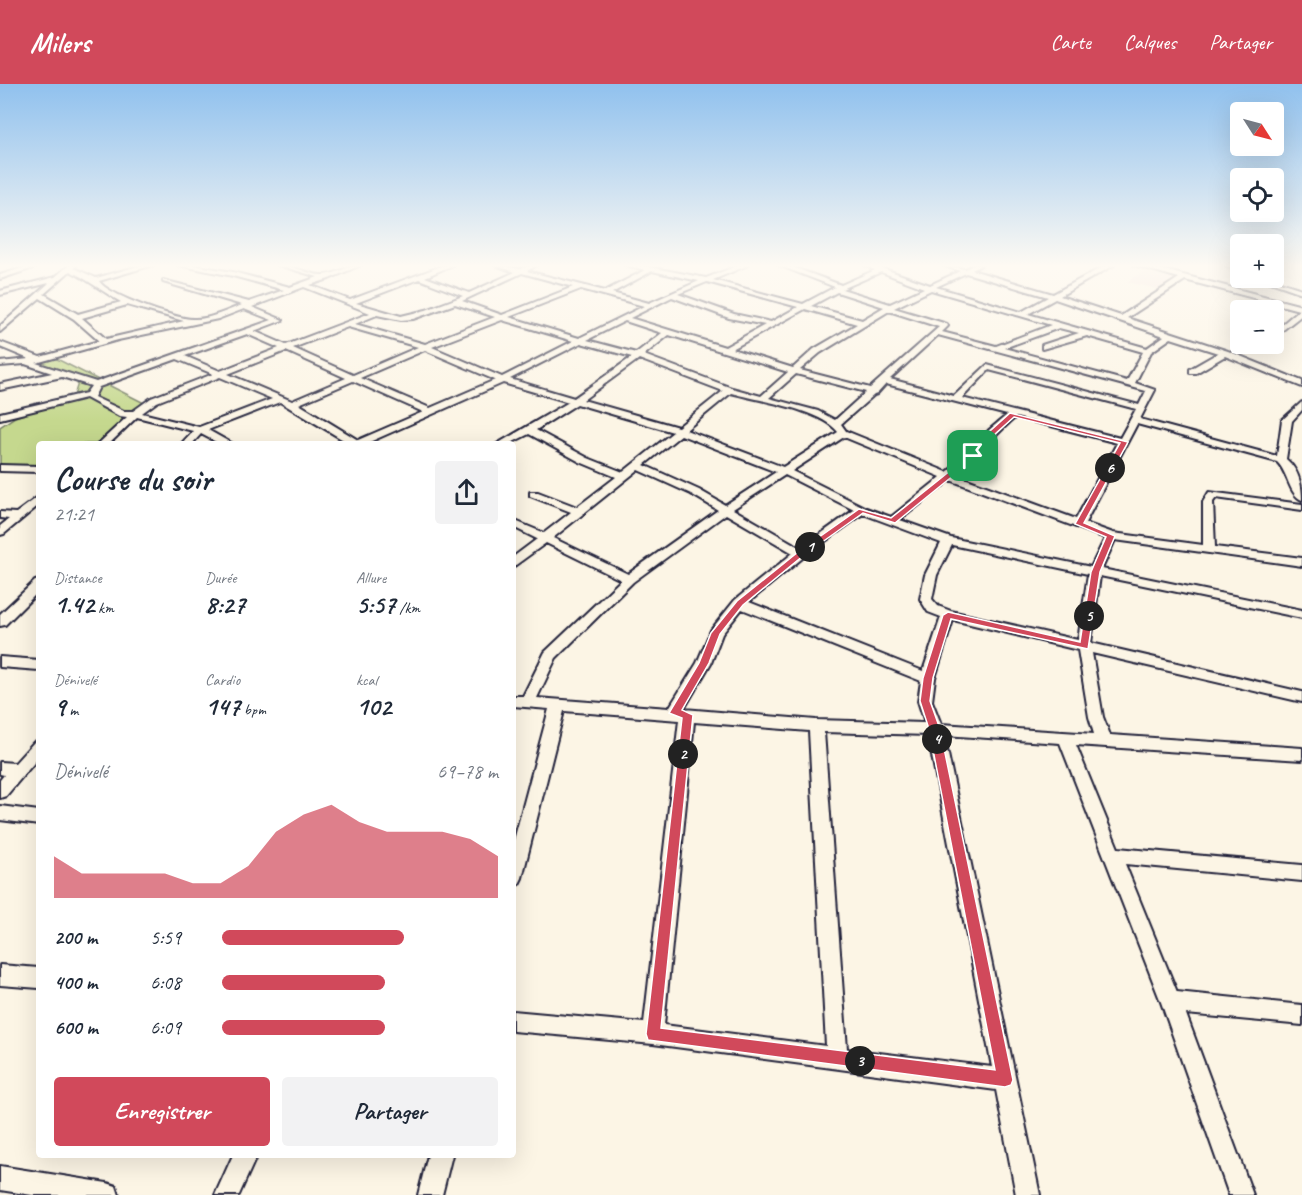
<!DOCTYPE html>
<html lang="fr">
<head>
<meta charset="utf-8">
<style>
  :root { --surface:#fff; --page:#f2f2f3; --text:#1f2937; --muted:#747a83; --accent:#d1495b }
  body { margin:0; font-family:Caveat,sans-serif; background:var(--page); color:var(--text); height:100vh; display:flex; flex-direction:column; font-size:22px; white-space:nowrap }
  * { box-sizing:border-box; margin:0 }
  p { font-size:20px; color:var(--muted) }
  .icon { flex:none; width:33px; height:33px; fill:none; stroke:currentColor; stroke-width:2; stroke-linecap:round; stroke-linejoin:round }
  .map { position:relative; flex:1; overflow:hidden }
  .drawer { position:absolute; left:36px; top:357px; width:480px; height:717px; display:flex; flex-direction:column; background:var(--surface); border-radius:6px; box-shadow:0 6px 24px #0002 }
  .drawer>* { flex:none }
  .needle { width:39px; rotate:126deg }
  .tools { position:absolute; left:1230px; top:18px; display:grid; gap:12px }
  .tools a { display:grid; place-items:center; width:54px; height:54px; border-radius:6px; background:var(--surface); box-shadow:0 6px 24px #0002; font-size:30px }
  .pin { position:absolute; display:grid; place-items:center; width:51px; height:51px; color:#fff; margin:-26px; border-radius:12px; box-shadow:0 3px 9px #0006 }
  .km { position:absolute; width:30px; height:30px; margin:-15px; border-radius:50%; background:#222; color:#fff; font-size:16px; line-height:30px; text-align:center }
  .round { display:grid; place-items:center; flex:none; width:63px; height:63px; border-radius:6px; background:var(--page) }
  .overview { display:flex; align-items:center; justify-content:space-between; height:102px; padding:0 18px }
  h1 { font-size:33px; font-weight:600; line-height:45px }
  .stats { display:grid; grid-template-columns:repeat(3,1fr); gap:9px; height:102px; padding:6px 18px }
  .stats div { display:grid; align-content:center }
  .stats b { font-size:26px; font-weight:600 }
  .stats small { font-size:16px; font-weight:400 }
  .stats p { font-size:16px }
  .chart { height:168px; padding:12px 18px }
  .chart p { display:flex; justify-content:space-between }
  .chart svg { width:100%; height:108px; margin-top:6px; fill:var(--accent); opacity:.7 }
  .action { display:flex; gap:12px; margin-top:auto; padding:12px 18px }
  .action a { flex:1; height:69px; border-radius:6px; background:var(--accent); color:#fff; font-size:24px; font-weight:600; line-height:69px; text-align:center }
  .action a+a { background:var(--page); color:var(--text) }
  ul { padding:0 18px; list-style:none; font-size:20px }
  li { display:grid; grid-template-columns:96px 72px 1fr; align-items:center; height:45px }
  li i { height:15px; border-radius:8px; background:var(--accent) }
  header { display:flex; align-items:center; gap:36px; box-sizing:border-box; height:84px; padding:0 30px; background:var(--accent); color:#fff }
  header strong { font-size:28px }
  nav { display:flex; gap:33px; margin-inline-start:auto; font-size:21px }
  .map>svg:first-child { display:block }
  .built { fill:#f1dedd }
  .green { fill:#c5d88e; stroke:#747d64; stroke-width:1.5 }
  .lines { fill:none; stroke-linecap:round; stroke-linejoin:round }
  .minor-casing { stroke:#22223b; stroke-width:4 }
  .minor { fill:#fcf5e5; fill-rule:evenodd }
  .route { fill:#d1495b; stroke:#fff; stroke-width:1.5; fill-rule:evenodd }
</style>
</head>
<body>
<header>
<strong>Milers</strong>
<nav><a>Carte</a><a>Calques</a><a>Partager</a></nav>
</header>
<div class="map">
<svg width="1302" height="1111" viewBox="0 0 1302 1111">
  <rect width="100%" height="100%" fill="#fcf5e5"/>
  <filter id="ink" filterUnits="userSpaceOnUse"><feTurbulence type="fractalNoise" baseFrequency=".0167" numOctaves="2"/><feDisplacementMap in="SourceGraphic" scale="12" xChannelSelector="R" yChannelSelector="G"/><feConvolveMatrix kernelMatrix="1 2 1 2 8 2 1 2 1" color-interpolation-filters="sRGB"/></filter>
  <g filter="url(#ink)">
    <!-- built -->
    <path class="built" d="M1144 187 1174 194 1158 205 1127 198Z"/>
    <!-- green -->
    <path class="green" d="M53 273 146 320 98 360H39V383L8 382 0 388V343L15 333 74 312 78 299 33 279Z"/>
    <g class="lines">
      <!-- minor casing -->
      <g class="minor-casing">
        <path id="minor" d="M32 181H42L0 195V191Z
          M69 181H76L74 184 96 194 142 181H153L99 197C107 211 176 235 193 235 209 236 228 226 242 221L163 198V196L249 218 284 206 233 192 178 181H193L233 188 290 203 318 193 278 181C293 181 312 192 324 191 337 190 348 181 361 181L329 195 310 201 350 216 444 181H453L425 193 469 209 515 188 495 181 521 185 529 181H537L527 187 605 207 645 186 626 181H639L706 194 739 181H748L713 196 803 220 835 203 778 181H787L841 201 875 186 864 181H873L930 201 960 187 943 181 965 185 973 181H981L972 186 1053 210 1106 181H1114L1060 212 1121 232 1179 194 1134 181H1145L1302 222V231L1274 253V247L1299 226 1185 196 1127 234 1228 267 1302 297V303L1225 272 1196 289H1190V285L1218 269 1171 254 1151 268 1135 299 1155 306 1140 335 1277 372 1282 336 1302 318V326L1292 337 1286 375C1299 386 1302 401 1302 416 1289 411 1288 388 1277 378L1137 340 1085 439 1113 449 1203 461V418L1209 408 1302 420V426L1216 414 1213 418 1215 463 1302 474V482L1115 456 1102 485 1302 526V534L1100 492 1091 559 1302 608V618L1092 569 1103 633 1110 651 1302 664V676L1076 661 1118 764 1302 781V797L1125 780 1177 908 1302 921V941L1186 930 1253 1111H1229L1161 918 1060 659 944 651 1040 1111H1016L996 1006 653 960 513 947V927L644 939 679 636 564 627 522 794 519 800 513 802V760L549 625 513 622V612H523L545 568 621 496 546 459 513 483V473L537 455 513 443V436L544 449 571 428 530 412V408H538L577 423 616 393 580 378 529 350 509 360H497L569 318 503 299 365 360H350L280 318 208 346 233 360H220L201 350 192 360H181L193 347 137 333 109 360H98L127 333 119 332 86 314 0 335V329L86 309 91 302 62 293 0 306V300L52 289 25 280 0 282V278L29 275 0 263V258L40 273 99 257 74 235 40 214 0 248V242L49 199 0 211V207L55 193ZM70 187C89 196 103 208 121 218L78 230 44 210ZM652 187 699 197 649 219 612 209ZM881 188 924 204 890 220 842 205ZM522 189 573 203 502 231 462 217ZM966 189 1048 213 1021 228 936 203ZM419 195 463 212 426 226 401 232 356 219ZM707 198 798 223 771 238 734 230 678 210ZM304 203 370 229 286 261 254 247 283 236 252 223ZM581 205 644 222 579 254 509 233ZM931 206 1051 241 996 262 942 248 948 242 947 240 894 224ZM837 208 884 223 862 236 811 222ZM672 213 729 234 765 241 725 263 630 234ZM1055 215 1164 252 1147 264 1028 230ZM455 220 495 233 425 260 355 240 377 231 401 236 413 235ZM127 221 184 237 106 255 82 234ZM244 225 272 236 96 298 36 279 118 256 218 235ZM805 225 857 240 814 265 793 284 732 265ZM889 227 939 243 870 304 800 286 820 269ZM502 236 573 257 502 293 432 263ZM625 237 662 249 636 269 587 256ZM348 243 418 263 353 291 293 264ZM1059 244 1079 249 1042 261V265L1087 252 1143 268 1127 297 1004 264ZM247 250 279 264 220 287 185 272ZM669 251 788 288 761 312 732 304 644 271ZM938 251 1146 307 1139 321 987 281 954 312 890 295ZM581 259 632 273 574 314 510 295ZM425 266 495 296 430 324 360 294ZM286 267 346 294 292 317 228 290ZM177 275 213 290 151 314 133 327H124L94 313 99 303ZM639 275 723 307 678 343 583 316ZM989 286 1136 325 1120 354 962 314ZM796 290 866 308 835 336 818 327 769 314ZM220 293 272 315 199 343 142 329 157 318ZM353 297 423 328 358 356 299 320ZM886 300 1007 331 989 346 969 370 947 388 846 347 841 340 874 311 877 310ZM731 309C759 317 820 325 838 348L783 383 686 346ZM577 320 673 348 623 388 588 374 536 346ZM1016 333 1117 359 1076 435 956 391C978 373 994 351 1016 333ZM681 351 776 388 725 421 699 406 644 381ZM844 353 941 393 891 433 866 424 792 387ZM638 386 691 410 718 426 628 490 553 454ZM785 391 854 426 801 464 733 425ZM950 396 1105 454 1091 483 951 454 900 436ZM726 430 793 469 735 516 711 546 697 579 669 624 537 614 556 574 633 498ZM863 430 941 459 925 491 920 515 928 528 941 533 923 587 749 518 805 472ZM952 461 1088 490 1078 556 951 527 938 522 932 515 937 491ZM742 525 921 597 918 617 925 639 816 636 684 625 711 579 722 550ZM953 536 1078 566 1089 633 1094 650 941 640 932 617 935 594ZM694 638 809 647 826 962 664 941ZM824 648 928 651 992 983 847 965Z
          M1226 181 1240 183V187L1227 182Z
          M1259 194H1267L1302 205V209Z
          M0 381 39 382V388L0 387Z
          M39 412V421L4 450 0 451V442L9 435 0 434V428L16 429Z
          M39 496V507L5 541 0 542V530L35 497Z
          M0 573 39 576V586L0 583Z
          M39 656V673L6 712 0 714V696L4 691 0 690V678L15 679 34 658Z
          M0 722 39 727V741L0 736Z
          M0 881 39 884V904L0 901Z
          M233 1071H257L239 1111H215Z
          M428 1071H452L442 1111H418Z
          M0 1082 107 1099 116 1102 119 1111H32L0 1106Z"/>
      </g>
      <!-- minor -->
      <use href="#minor" class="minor"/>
    </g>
  </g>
  <!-- sky -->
  <linearGradient id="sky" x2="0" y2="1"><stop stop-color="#90c1ee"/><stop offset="0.54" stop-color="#fefaf3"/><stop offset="1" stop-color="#fefaf3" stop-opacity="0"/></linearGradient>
  <rect width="1302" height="337" fill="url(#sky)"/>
  <!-- route -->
  <path class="route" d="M1010 329 1128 358 1084 439 1115 452 1100 488 1088 565 951 535 933 594 930 617 940 645 1013 996 1011 1001 1005 1003 648 956 646 950 682 634 669 629 699 579 711 549 737 517 798 468 859 425 891 434 971 370 990 347ZM1014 333 1120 359 1075 440 1106 453 1091 488 1080 558 948 528 943 531 923 594 920 617 929 645 995 986 661 944 693 631 682 626 709 579 720 550 743 521 804 471 863 429 895 439 976 373 995 350Z"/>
</svg>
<div class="tools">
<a><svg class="needle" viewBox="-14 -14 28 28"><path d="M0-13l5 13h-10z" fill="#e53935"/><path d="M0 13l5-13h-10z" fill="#747a83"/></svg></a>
<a><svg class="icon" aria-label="locate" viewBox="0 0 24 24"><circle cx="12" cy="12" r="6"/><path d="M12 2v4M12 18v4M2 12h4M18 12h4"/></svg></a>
<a>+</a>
<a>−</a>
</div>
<div class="pin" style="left:973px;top:372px;background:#1e9e55"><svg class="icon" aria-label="arrive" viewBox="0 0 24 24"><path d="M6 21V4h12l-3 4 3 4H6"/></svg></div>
<b class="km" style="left:810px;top:463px">1</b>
<b class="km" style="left:683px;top:670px">2</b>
<b class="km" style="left:860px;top:977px">3</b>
<b class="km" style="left:937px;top:655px">4</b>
<b class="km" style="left:1089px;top:532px">5</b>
<b class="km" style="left:1110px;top:384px">6</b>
<section class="drawer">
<div class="overview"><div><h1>Course du soir</h1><p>21:21</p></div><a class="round"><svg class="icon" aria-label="share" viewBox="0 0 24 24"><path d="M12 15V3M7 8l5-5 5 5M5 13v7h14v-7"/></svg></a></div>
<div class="stats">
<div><p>Distance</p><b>1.42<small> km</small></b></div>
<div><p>Durée</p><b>8:27</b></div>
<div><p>Allure</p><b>5:57<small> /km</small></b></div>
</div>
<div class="stats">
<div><p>Dénivelé</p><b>9<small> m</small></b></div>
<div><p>Cardio</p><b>147<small> bpm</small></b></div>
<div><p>kcal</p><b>102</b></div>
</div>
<div class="chart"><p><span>Dénivelé</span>69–78 m</p>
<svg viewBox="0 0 160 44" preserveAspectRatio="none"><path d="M0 44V27L10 34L20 34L30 34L40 34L50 38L60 38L70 31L80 17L90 10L100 6L110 13L120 17L130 17L140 17L150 20L160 27V44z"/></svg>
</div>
<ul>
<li><b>200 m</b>5:59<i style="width:66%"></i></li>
<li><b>400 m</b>6:08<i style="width:59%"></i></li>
<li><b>600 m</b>6:09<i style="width:59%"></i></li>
</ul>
<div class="action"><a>Enregistrer</a><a>Partager</a></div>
</section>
</div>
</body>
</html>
